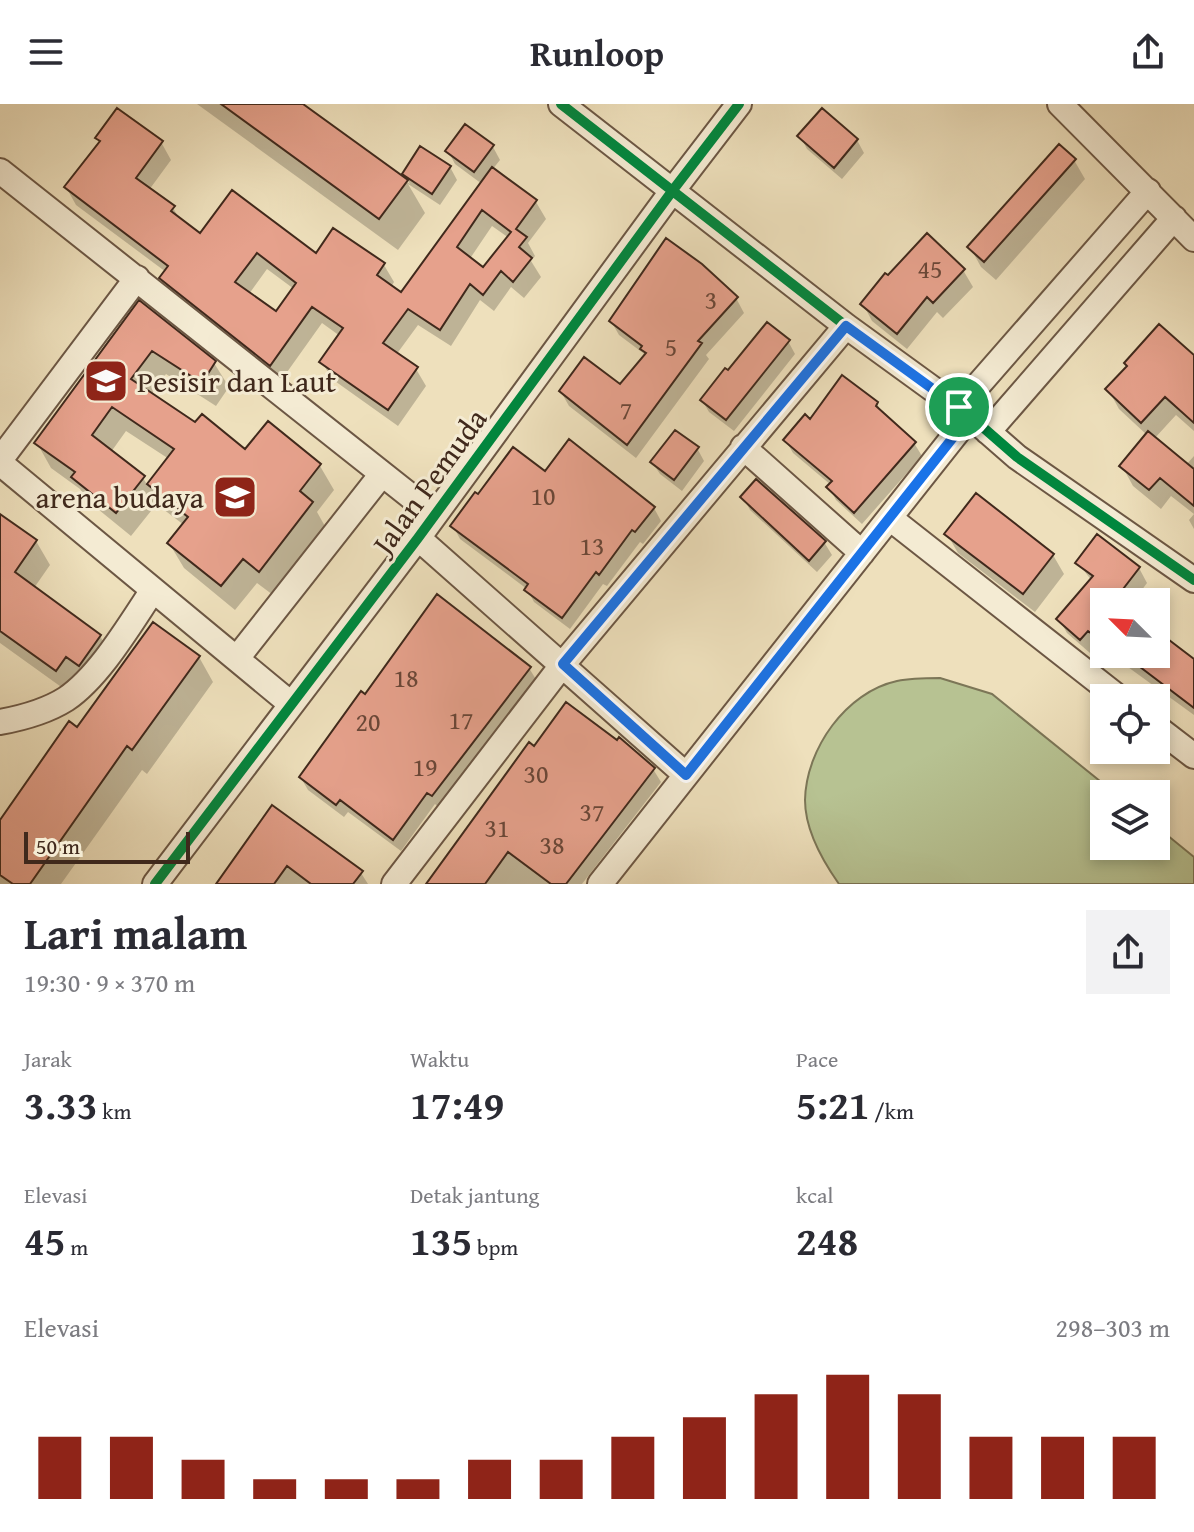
<!DOCTYPE html>
<html lang="id">
<head>
<meta charset="utf-8">
<style>
  :root { --surface:#fff; --page:#f2f2f3; --text:#2b2b33; --muted:#7c7c81; --accent:#8f2418 }
  body { margin:0; font-family:"Gentium Book Plus",serif; background:var(--page); color:var(--text); height:100vh; display:flex; flex-direction:column; font-size:30px; white-space:nowrap }
  * { box-sizing:border-box; margin:0 }
  p { font-size:26px; color:var(--muted) }
  .icon { flex:none; width:44px; height:44px; fill:none; stroke:currentColor; stroke-width:2; stroke-linecap:round; stroke-linejoin:round }
  .map { position:relative; height:780px; overflow:hidden }
  .sheet { display:flex; flex-direction:column; background:var(--surface); flex:1 }
  .sheet>* { flex:none }
  .needle { width:52px; rotate:294deg }
  .buttons { position:absolute; left:1090px; top:484px; display:grid; gap:16px }
  .buttons a { display:grid; place-items:center; width:80px; height:80px; border-radius:0px; background:var(--surface); box-shadow:0 4px 12px #0003; font-size:40px }
  .scale { position:absolute; left:24px; bottom:20px; width:166px; box-sizing:border-box; padding-left:8px; border:4px solid #40291c; border-top:0; font-size:22px; line-height:28px; white-space:nowrap; color:#40291c; -webkit-text-stroke:6px #f4ebd3; paint-order:stroke }
  .pin { position:absolute; display:grid; place-items:center; width:68px; height:68px; color:#fff; margin:-34px; border:4px solid #fff; border-radius:50%; box-shadow:0 2px 8px #0007 }
  .round { display:grid; place-items:center; flex:none; width:84px; height:84px; border-radius:0px; background:var(--page) }
  .head { display:flex; align-items:center; justify-content:space-between; height:136px; padding:0 24px }
  h1 { font-size:44px; font-weight:800; line-height:60px }
  .figures { display:grid; grid-template-columns:repeat(3,1fr); gap:12px; height:136px; padding:8px 24px }
  .figures div { display:grid; align-content:center }
  .figures b { font-size:40px; font-weight:800 }
  .figures small { font-size:22px; font-weight:400 }
  .figures p { font-size:22px }
  .chart { height:224px; padding:16px 24px }
  .chart p { display:flex; justify-content:space-between }
  .chart svg { width:100%; height:144px; margin-top:8px; stroke:var(--accent); stroke-width:6 }
  header { display:flex; justify-content:space-between; align-items:center; height:104px; padding:0 24px; background:var(--surface); font-size:36px; font-weight:800 }
  .map>svg:first-child { display:block }
  .green { fill:#b7c292; stroke:#7c7657; stroke-width:2 }
  .shadow { fill:#0003; fill-rule:evenodd }
  .building { fill:#e6a18c; stroke:#40291c; stroke-width:2; fill-rule:evenodd }
  .lines { fill:none; stroke-linecap:round; stroke-linejoin:round }
  .minor-casing { stroke:#6c5744; stroke-width:28 }
  .minor { stroke:#f4ebd3; stroke-width:24 }
  .cycleway-casing { stroke:#f4ebd3; stroke-width:15 }
  .cycleway { stroke:#00873e; stroke-width:10 }
  .route-casing { stroke:#fff; stroke-width:16 }
  .route { stroke:#1a73e8; stroke-width:10 }
  .labels { text-anchor:middle; dominant-baseline:central; stroke-width:6; stroke-linejoin:round; paint-order:stroke }
  .number-label { font-size:26px; fill:#6a4738 }
  .poi-label { font-size:30px; fill:#40291c; stroke:#f4ebd3; text-anchor:start }
  .street-label { font-size:30px; fill:#40291c; stroke:#f4ebd3 }
</style>
</head>
<body>
<header><svg class="icon" aria-label="menu" viewBox="0 0 24 24"><path d="M4 6h16M4 12h16M4 18h16"/></svg>Runloop<svg class="icon" aria-label="share" viewBox="0 0 24 24"><path d="M12 15V3M7 8l5-5 5 5M5 13v7h14v-7"/></svg></header>
<div class="map">
<svg width="1194" height="780" viewBox="0 0 1194 780">
  <rect width="100%" height="100%" fill="#eee0bc"/>
  <filter id="stains"><feTurbulence type="fractalNoise" baseFrequency=".0025" numOctaves="4"/><feColorMatrix values="0 0 0 0 .2 0 0 0 0 .09 0 0 0 0 .02 0 0 0 .5 -.17"/></filter>
  <radialGradient id="worn" r=".72"><stop offset=".6" stop-color="#630" stop-opacity="0"/><stop offset="1" stop-color="#630" stop-opacity=".3"/></radialGradient>
  <!-- green -->
  <path class="green" d="M940 574 992 590 1116 690H1104V742H1156V722L1194 753V780H839C822 756 805 726 805 696 806 645 846 588 897 577 911 574 926 574 940 574Z"/>
  <!-- shadow -->
  <path class="shadow" d="M197 0H300L410 80 404 70 450 63 457 76 440 101 408 80 425 109 398 146Z
    M466 23 493 43 500 56 492 66 536 98 546 115 528 139 535 152 531 157 541 173 524 194 511 183 494 207 480 196 451 242 418 221 396 251 416 265 426 282 398 322 332 275 322 258 340 232 322 219 280 278 172 192 162 174 166 168 76 101 66 83 101 39 98 34 161 38 171 56 149 86 173 104 181 117 200 131 384 161 394 178 391 183 402 191 482 80 455 60 448 47ZM492 122 509 134 483 166 469 156ZM267 165 294 185 277 210 249 190Z
    M800 32 857 36 864 49 842 75 807 45Z
    M1074 56 1085 75 996 176 981 163 970 143Z
    M963 166 973 183 943 214 937 208 907 245 872 217 863 200Z
    M736 194 744 209 706 251 709 255 636 354 569 302 561 288 620 283 647 252 619 231 611 217Z
    M139 199 214 259 229 283 216 302 166 270 151 291 195 321 246 347 268 320 320 362 334 386 317 408 326 424 273 491 257 479 235 506 184 464 169 439 184 421 163 405 159 397 131 432 88 397 80 385 51 364 37 339ZM126 327 169 355 148 382 143 374 111 348Z
    M788 237 795 250 734 327 709 308 702 296 728 269Z
    M1194 254V327L1176 311 1154 335 1186 361 1194 352V425L1189 416 1194 410 1171 392 1161 405 1133 382 1122 362 1147 331 1119 305 1108 285Z
    M877 300 884 312 914 339 922 352 862 420 836 396 829 383 831 381 793 349 786 337 810 318Z
    M697 344 704 357 682 387 660 370 652 358Z
    M546 370 654 404 661 417 643 440 640 438 607 482 603 480 570 525 534 498 527 485 460 435 453 422Z
    M743 393 824 438 832 451 817 468 750 406Z
    M0 412 36 437 50 461 34 484 100 532 114 556 71 590 0 539Z
    M947 430 1053 451 1064 470 1035 508 958 449Z
    M1078 459 1139 464 1147 479 1133 498H1104V545L1097 540 1090 549 1067 529 1059 515 1092 477Z
    M1156 528 1194 558V611L1110 550H1156Z
    M199 553 213 578 147 670 142 666 61 780H0V719L78 626Z
    M529 564 537 577 439 704 435 700 401 747 348 708 344 713 308 686 301 674 366 592Z
    M653 665 661 678 582 780H433Z
    M273 704 361 769 368 780H219Z"/>
  <!-- building -->
  <path class="building" d="M221 0H303L408 76 379 115Z
    M117 4 163 37 136 74 175 102 171 107 200 129 232 86 316 149 333 124 385 159 377 171 401 188 492 63 537 96 516 125 527 133 519 143 532 154 513 178 501 167 483 191 470 180 440 226 408 205 383 239 418 263 388 306 319 258 343 224 312 203 270 262 159 174 168 162 64 83 100 37 95 34ZM482 106 511 128 483 163 457 143ZM257 149 296 179 276 207 235 178Z
    M822 4 858 35 834 64 797 32Z
    M465 20 494 41 474 68 445 47Z
    M1059 40 1076 55 984 158 967 143Z
    M420 42 451 62 432 90 402 70Z
    M927 129 965 165 933 199 927 193 897 230 860 200 885 169 888 171Z
    M666 134 702 160 738 193 698 237 702 239 627 341 559 287 584 253 620 280 646 249 640 245 642 242 609 217Z
    M139 196 216 257 202 279 152 247 131 275 195 318 202 310 245 345 268 317 321 360 300 387 313 398 259 468 243 455 221 482 167 439 188 413 147 380 174 345 112 303 92 331 145 372 116 409 71 373 75 368 34 339Z
    M767 218 790 236 726 316 700 296 725 264 728 266Z
    M1159 220 1194 251V319L1165 293 1141 319 1105 285 1127 262 1124 259Z
    M842 271 878 298 876 302 916 338 854 409 826 383 832 377 783 336 805 310 810 315Z
    M675 326 699 343 674 376 650 358Z
    M1148 327 1194 365V402L1160 374 1149 386 1119 362Z
    M569 335 655 403 635 428 632 426 599 471 596 468 562 514 524 486 528 480 450 422 475 388 478 390 513 343 545 367Z
    M756 375 826 437 809 457 740 393Z
    M976 389 1054 450 1023 490 944 430Z
    M0 410 37 436 15 468 101 531 79 562 66 553 56 567 0 527Z
    M1097 430 1140 463 1113 498H1104V539L1088 527 1080 536 1056 515 1093 472 1075 459Z
    M437 490 531 563 432 692 427 689 393 736 340 696 336 701 299 673 361 587 365 590Z
    M153 518 200 552 132 646 127 642 30 780H13L0 771V716L69 617 77 623Z
    M1156 526 1194 555V604L1123 550H1156Z
    M566 598 617 636 619 633 655 664 632 694 566 780H551L508 748 485 780H426L529 638 534 642Z
    M272 701 363 767 353 780H311L287 762 274 780H216Z"/>
  <g class="lines">
    <!-- minor casing -->
    <g class="minor-casing">
      <path id="minor" d="M561 0 846 222 970 312 1017 353 1194 476
        M1060 0 1194 135
        M0 67 433 410
        M959 303 1148 87
        M988 328 1174 114
        M743 343 862 449
        M0 356 137 174
        M0 359 291 600
        M891 415 1119 594
        M418 434 686 671
        M238 553 382 370
        M0 618C22 614 47 607 66 595 100 572 130 520 153 486
        M1156 623 1194 652
        M155 780 418 434 673 86 739 0
        M394 780 563 560 846 222
        M600 780 970 312"/>
    </g>
    <!-- minor -->
    <use href="#minor" class="minor"/>
    <!-- cycleway casing -->
    <g class="cycleway-casing">
      <path id="cycleway" d="M561 0 846 222 970 312 1017 353 1194 476
        M155 780 418 434 673 86 739 0"/>
    </g>
    <!-- cycleway -->
    <use href="#cycleway" class="cycleway"/>
  </g>
  <g class="lines">
    <!-- route casing -->
    <g class="route-casing">
      <path id="route" d="M846 222 970 312 686 671 563 560Z"/>
    </g>
    <!-- route -->
    <use href="#route" class="route"/>
  </g>
  <!-- icons -->
  <defs>
    <g id="university-square" transform="scale(2.3)"><rect x="-9" y="-9" width="18" height="18" rx="4" fill="#8f2418" stroke="#f4ebd3"/><path d="M0-5L7-2L0 1L-7-2ZM-4 1L0 2.5L4 1V4Q0 6-4 4Z" fill="#fff"/></g>
  </defs>
  <g fill-rule="evenodd">
    <use href="#university-square" x="106" y="277"/>
    <use href="#university-square" x="235" y="393"/>
  </g>
  <g class="labels">
    <!-- number labels -->
    <g class="number-label">
      <text x="930" y="164">45</text>
      <text x="711" y="195">3</text>
      <text x="671" y="242">5</text>
      <text x="626" y="305">7</text>
      <text x="543" y="391">10</text>
      <text x="592" y="441">13</text>
      <text x="406" y="573">18</text>
      <text x="461" y="615">17</text>
      <text x="368" y="617">20</text>
      <text x="425" y="662">19</text>
      <text x="536" y="669">30</text>
      <text x="592" y="707">37</text>
      <text x="497" y="723">31</text>
      <text x="552" y="740">38</text>
    </g>
    <!-- poi labels -->
    <g class="poi-label">
      <text x="137" y="277">Pesisir dan Laut</text>
      <text x="204" y="393" text-anchor="end">arena budaya</text>
    </g>
    <!-- street labels -->
    <g class="street-label">
      <text transform="translate(429 377) rotate(-54)">Jalan Pemuda</text>
    </g>
  </g>
  <rect width="100%" height="100%" filter="url(#stains)"/>
  <rect width="100%" height="100%" fill="url(#worn)"/>
</svg>
<div class="buttons">
<a><svg class="needle" viewBox="-14 -14 28 28"><path d="M0-13l5 13h-10z" fill="#e53935"/><path d="M0 13l5-13h-10z" fill="#7c7c81"/></svg></a>
<a><svg class="icon" aria-label="locate" viewBox="0 0 24 24"><circle cx="12" cy="12" r="6"/><path d="M12 2v4M12 18v4M2 12h4M18 12h4"/></svg></a>
<a><svg class="icon" aria-label="layers" viewBox="0 0 24 24"><path d="M12 4l9 5-9 5-9-5zM3 14l9 5 9-5"/></svg></a>
</div>
<div class="scale">50 m</div>
<div class="pin" style="left:959px;top:303px;background:#1e9e55"><svg class="icon" aria-label="arrive" viewBox="0 0 24 24"><path d="M6 21V4h12l-3 4 3 4H6"/></svg></div>
</div>
<section class="sheet">
<div class="head"><div><h1>Lari malam</h1><p>19:30 · 9 × 370 m</p></div><a class="round"><svg class="icon" aria-label="share" viewBox="0 0 24 24"><path d="M12 15V3M7 8l5-5 5 5M5 13v7h14v-7"/></svg></a></div>
<div class="figures">
<div><p>Jarak</p><b>3.33<small> km</small></b></div>
<div><p>Waktu</p><b>17:49</b></div>
<div><p>Pace</p><b>5:21<small> /km</small></b></div>
</div>
<div class="figures">
<div><p>Elevasi</p><b>45<small> m</small></b></div>
<div><p>Detak jantung</p><b>135<small> bpm</small></b></div>
<div><p>kcal</p><b>248</b></div>
</div>
<div class="chart"><p><span>Elevasi</span>298–303 m</p>
<svg viewBox="0 0 160 44" preserveAspectRatio="none"><path d="M5 44V25M15 44V25M25 44V32M35 44V38M45 44V38M55 44V38M65 44V32M75 44V32M85 44V25M95 44V19M105 44V12M115 44V6M125 44V12M135 44V25M145 44V25M155 44V25"/></svg>
</div>
</section>
</body>
</html>
